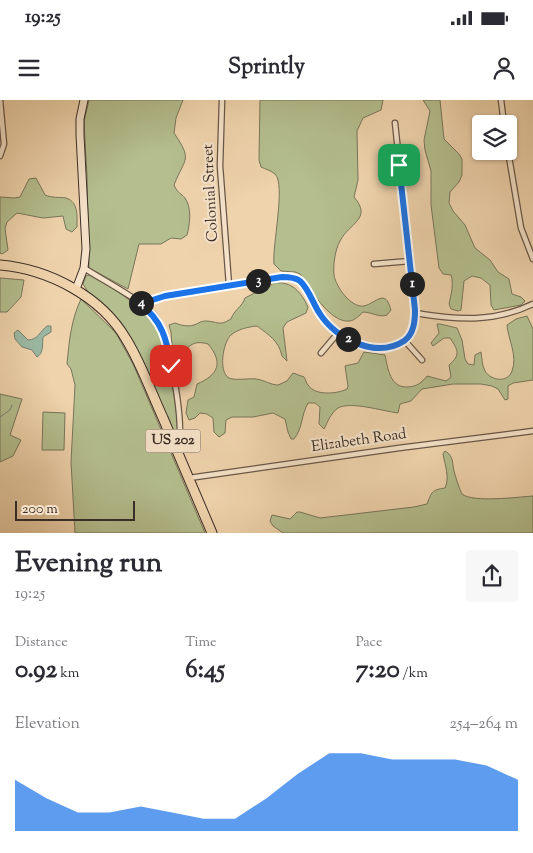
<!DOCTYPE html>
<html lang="en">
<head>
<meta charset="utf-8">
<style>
  :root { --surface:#fff; --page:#f7f7f7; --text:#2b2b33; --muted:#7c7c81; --accent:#1a73e8 }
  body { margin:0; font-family:"Sorts Mill Goudy",serif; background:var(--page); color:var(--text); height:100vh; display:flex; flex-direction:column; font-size:19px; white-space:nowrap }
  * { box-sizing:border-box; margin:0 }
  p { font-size:16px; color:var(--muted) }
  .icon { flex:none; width:28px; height:28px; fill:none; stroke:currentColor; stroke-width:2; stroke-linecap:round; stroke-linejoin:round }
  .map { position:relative; height:433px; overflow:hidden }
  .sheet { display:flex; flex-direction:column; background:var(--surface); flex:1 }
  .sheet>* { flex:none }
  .buttons { position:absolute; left:472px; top:15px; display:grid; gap:10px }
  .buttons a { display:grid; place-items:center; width:45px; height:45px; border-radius:5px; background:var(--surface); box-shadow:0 1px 4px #0004; font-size:25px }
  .scale { position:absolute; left:15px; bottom:12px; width:120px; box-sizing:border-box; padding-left:5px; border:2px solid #3b2e26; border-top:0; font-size:14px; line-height:18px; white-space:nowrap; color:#3b2e26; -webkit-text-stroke:4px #f5e2c9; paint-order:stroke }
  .pin { position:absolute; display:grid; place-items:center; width:42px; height:42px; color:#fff; margin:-21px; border-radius:10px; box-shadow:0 2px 8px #0006 }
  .km { position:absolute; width:25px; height:25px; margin:-12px; border-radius:50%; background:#222; color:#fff; font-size:14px; line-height:25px; text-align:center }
  .round { display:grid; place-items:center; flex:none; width:52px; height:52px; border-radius:5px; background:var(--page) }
  .overview { display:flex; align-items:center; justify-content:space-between; height:85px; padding:0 15px }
  h1 { font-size:28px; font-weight:800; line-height:38px }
  .stats { display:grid; grid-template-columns:repeat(3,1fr); gap:8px; height:85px; padding:5px 15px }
  .stats div { display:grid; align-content:center }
  .stats b { font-size:25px; font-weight:800 }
  .stats small { font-size:14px; font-weight:400 }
  .stats p { font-size:14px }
  .chart { height:140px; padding:10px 15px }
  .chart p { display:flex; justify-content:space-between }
  .chart svg { width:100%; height:90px; margin-top:5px; fill:var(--accent); opacity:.7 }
  .status { display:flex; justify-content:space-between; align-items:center; height:35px; padding:0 25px; background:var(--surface); direction:ltr }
  .status svg { height:14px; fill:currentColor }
  header { display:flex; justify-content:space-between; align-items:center; height:65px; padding:0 15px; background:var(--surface); font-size:22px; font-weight:800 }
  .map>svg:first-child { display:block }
  .green { fill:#b4be8e; stroke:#78765a }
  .water { fill:#9bb9a4; stroke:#758172 }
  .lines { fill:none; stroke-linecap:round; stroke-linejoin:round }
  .stream { stroke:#758172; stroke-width:1 }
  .street-casing { stroke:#685748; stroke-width:7 }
  .secondary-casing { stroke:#3b2e26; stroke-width:9 }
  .highway-casing { stroke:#3b2e26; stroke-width:11 }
  .street { stroke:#f5e2c9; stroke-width:4.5 }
  .secondary { stroke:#f5e2c9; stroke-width:7 }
  .highway { stroke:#efd3ac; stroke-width:9 }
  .route-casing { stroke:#fff; stroke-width:10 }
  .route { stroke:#1a73e8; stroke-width:6 }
  .labels { text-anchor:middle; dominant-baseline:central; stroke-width:4.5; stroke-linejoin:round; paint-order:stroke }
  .shield { fill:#f5e2c9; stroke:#736457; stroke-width:1 }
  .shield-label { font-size:14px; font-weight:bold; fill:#3b2e26 }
  .street-label { font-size:15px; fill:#3b2e26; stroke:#f5e2c9 }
</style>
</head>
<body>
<div class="status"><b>19:25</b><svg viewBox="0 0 49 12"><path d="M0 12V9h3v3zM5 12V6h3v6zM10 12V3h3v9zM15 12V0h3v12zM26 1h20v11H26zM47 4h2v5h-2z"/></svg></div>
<header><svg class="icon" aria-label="menu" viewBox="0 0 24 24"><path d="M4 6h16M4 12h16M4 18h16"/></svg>Sprintly<svg class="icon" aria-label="person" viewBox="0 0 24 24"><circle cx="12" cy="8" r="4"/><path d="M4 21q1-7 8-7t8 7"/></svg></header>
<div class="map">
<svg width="533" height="433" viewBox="0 0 533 433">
  <rect width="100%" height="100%" fill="#efd3ac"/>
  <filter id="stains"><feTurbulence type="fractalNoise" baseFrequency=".004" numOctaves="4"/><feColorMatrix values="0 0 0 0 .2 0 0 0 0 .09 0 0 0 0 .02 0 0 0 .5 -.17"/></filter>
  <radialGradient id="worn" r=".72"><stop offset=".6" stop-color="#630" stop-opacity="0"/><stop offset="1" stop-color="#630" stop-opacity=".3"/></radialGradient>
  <!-- green -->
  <path class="green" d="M89 0H183L176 18 174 33C193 61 185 57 174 85 178 94 181 93 185 98 192 108 190 124 187 135L181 139 171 138 161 144H139L128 189 89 168 87 76 84 22Z
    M260 0H383L381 10 363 18 357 31 358 80 354 97C373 119 349 123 340 141 335 150 333 165 334 175 336 187 351 208 364 206 370 205 376 199 382 198 388 198 389 205 391 210L387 215C380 218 371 212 363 212 359 216 355 220 350 221 330 224 309 187 300 174L295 172 281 171 274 164C272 146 286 84 275 74 272 71 265 69 261 67L259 60Z
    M423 0H440L444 39 459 54 462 59V75L459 82 450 92 449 103 453 111 465 125 475 148 490 160 498 172 509 179 512 194 521 197 525 201 521 205 494 210 491 205 490 185 481 178 472 176 464 181 461 210 458 211 451 209 449 204C451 195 454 184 451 175L443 174 439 168 431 105V71L425 50 424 40 430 11Z
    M36 78 45 95C52 98 59 97 66 98 79 102 77 117 77 127L72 132 66 129 63 116 43 118 17 113 7 122 5 128 8 150 2 154 0 153V97L14 98 20 97 29 79Z
    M89 175C105 181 151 213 158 229 163 239 165 251 168 262 173 287 178 313 178 339L176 340 105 207 88 192 83 184 86 176Z
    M0 178 24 180 21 197 7 212H0Z
    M274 183C292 181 301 192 308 207L306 213 287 222 283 228 287 261 282 256C279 241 269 235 257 226 248 227 238 229 231 235 223 242 218 272 229 278 236 281 248 278 256 279 264 280 271 285 278 285L287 281 293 273 304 277C306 280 306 283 308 285 315 296 337 294 347 289L348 286 345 266 358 263 364 252 385 255C388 269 390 288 408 287 418 286 421 283 427 276L446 281 451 277 449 265C461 255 458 250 450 238H444L433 246 431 243 439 233 437 224H440L457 228 462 240 465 259 468 264 474 265 475 255 481 252C482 258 482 266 485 271 491 281 508 283 512 271 518 256 508 239 507 225L516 219 527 216 533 229V280L513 283 508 286V299L505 300 498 289 492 286 481 284H453L422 289 411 301 400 304 398 313C383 311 350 301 338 308 331 313 328 321 324 329L319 324 320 307 315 303H308C301 315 303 328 294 339H291L288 332 285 319 273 313 253 317H232L226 320 225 333 219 337 214 332 213 318 207 314 200 313 195 318 189 320 186 313 188 300 194 297 197 284C218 275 224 263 208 244 194 240 189 245 181 256L172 246 171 232 169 225 175 223C180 225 188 227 194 225 198 224 200 221 205 221 218 221 218 227 231 219 234 210 242 207 245 198Z
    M81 199 116 233 134 266 205 433H75L71 362 75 285 71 269 67 264C69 242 71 220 81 199Z
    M0 294 22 299 10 335 21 340 13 356 0 362Z
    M43 312 65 313 64 350H42Z
    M445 351C454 356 452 363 454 371 455 375 460 391 462 394 473 403 518 397 533 396V433H283L273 426 270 421 272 415 290 419 297 412H300L320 418 414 407 427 404C432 392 431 390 445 388 450 378 445 365 443 354Z"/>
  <!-- water -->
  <path class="water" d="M47 226H51V232L43 237C42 245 44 253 37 257L32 250 22 247 15 239 14 233 18 230 28 240C38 240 40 231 47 226Z"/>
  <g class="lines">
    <!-- stream -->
    <path class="stream" d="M0 317 10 310 12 305"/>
    <!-- street casing -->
    <g class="street-casing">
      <path id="street" d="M222 0 220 66 229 185
        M501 0 504 24
        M508 51 521 128 533 159
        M0 56 4 44 0 0
        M374 164 410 161
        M84 168C104 181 138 198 154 215 168 231 184 320 179 341
        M140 204 165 196 282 177C289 177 295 177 300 182 309 189 313 204 320 214 336 239 376 259 404 241 414 234 415 221 415 210L395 23
        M415 213C457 220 493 223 533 204
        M405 241 422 260
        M321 253 338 233
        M189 378 399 348 533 331"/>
    </g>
    <!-- secondary casing -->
    <g class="secondary-casing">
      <path id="secondary" d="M76 189 84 168 86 149 80 35V19L84 0"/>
    </g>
    <!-- highway casing -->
    <g class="highway-casing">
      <path id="highway" d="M0 165C48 169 101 196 126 239 141 263 151 292 163 318 179 356 196 395 212 433"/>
    </g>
    <!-- street -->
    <use href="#street" class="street"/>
    <!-- secondary -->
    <use href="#secondary" class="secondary"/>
    <!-- highway -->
    <use href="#highway" class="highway"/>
  </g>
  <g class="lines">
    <!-- route casing -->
    <g class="route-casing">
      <path id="route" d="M171 266C167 240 162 220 140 204L165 196 282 177C288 177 295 177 300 181 309 189 313 204 320 214 336 239 376 259 404 241 414 234 415 221 415 210L399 65"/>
    </g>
    <!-- route -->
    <use href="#route" class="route"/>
  </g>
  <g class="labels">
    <!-- shield labels -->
    <rect class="shield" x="145.5" y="329.5" width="55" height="23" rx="4"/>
    <g class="shield-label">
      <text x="173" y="341">US 202</text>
    </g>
    <!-- street labels -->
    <g class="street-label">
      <text transform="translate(211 93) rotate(-93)">Colonial Street</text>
      <text transform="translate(359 341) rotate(-8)">Elizabeth Road</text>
    </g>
  </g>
  <rect width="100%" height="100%" filter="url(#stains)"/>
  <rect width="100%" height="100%" fill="url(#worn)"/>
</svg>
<div class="buttons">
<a><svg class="icon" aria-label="layers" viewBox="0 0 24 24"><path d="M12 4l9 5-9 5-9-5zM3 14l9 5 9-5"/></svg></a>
</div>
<div class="scale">200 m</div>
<div class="pin" style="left:399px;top:65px;background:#1e9e55"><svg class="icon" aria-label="arrive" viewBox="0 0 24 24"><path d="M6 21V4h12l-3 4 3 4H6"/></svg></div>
<div class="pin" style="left:171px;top:266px;background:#d93025"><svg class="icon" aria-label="check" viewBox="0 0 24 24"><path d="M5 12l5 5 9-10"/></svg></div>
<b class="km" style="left:412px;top:184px">1</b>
<b class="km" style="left:348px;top:239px">2</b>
<b class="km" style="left:258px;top:181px">3</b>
<b class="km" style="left:141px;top:203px">4</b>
</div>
<section class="sheet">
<div class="overview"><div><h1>Evening run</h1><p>19:25</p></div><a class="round"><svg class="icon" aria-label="share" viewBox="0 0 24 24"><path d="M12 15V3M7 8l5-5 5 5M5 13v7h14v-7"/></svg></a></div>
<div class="stats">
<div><p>Distance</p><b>0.92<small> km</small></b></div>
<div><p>Time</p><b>6:45</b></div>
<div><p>Pace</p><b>7:20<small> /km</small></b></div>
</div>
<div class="chart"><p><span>Elevation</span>254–264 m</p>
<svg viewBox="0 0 160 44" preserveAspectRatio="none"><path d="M0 44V19L10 28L20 35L30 35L40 32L50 35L60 38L70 38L80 28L90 16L100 6L110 6L120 9L130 9L140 9L150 12L160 19V44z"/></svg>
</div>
</section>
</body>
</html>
